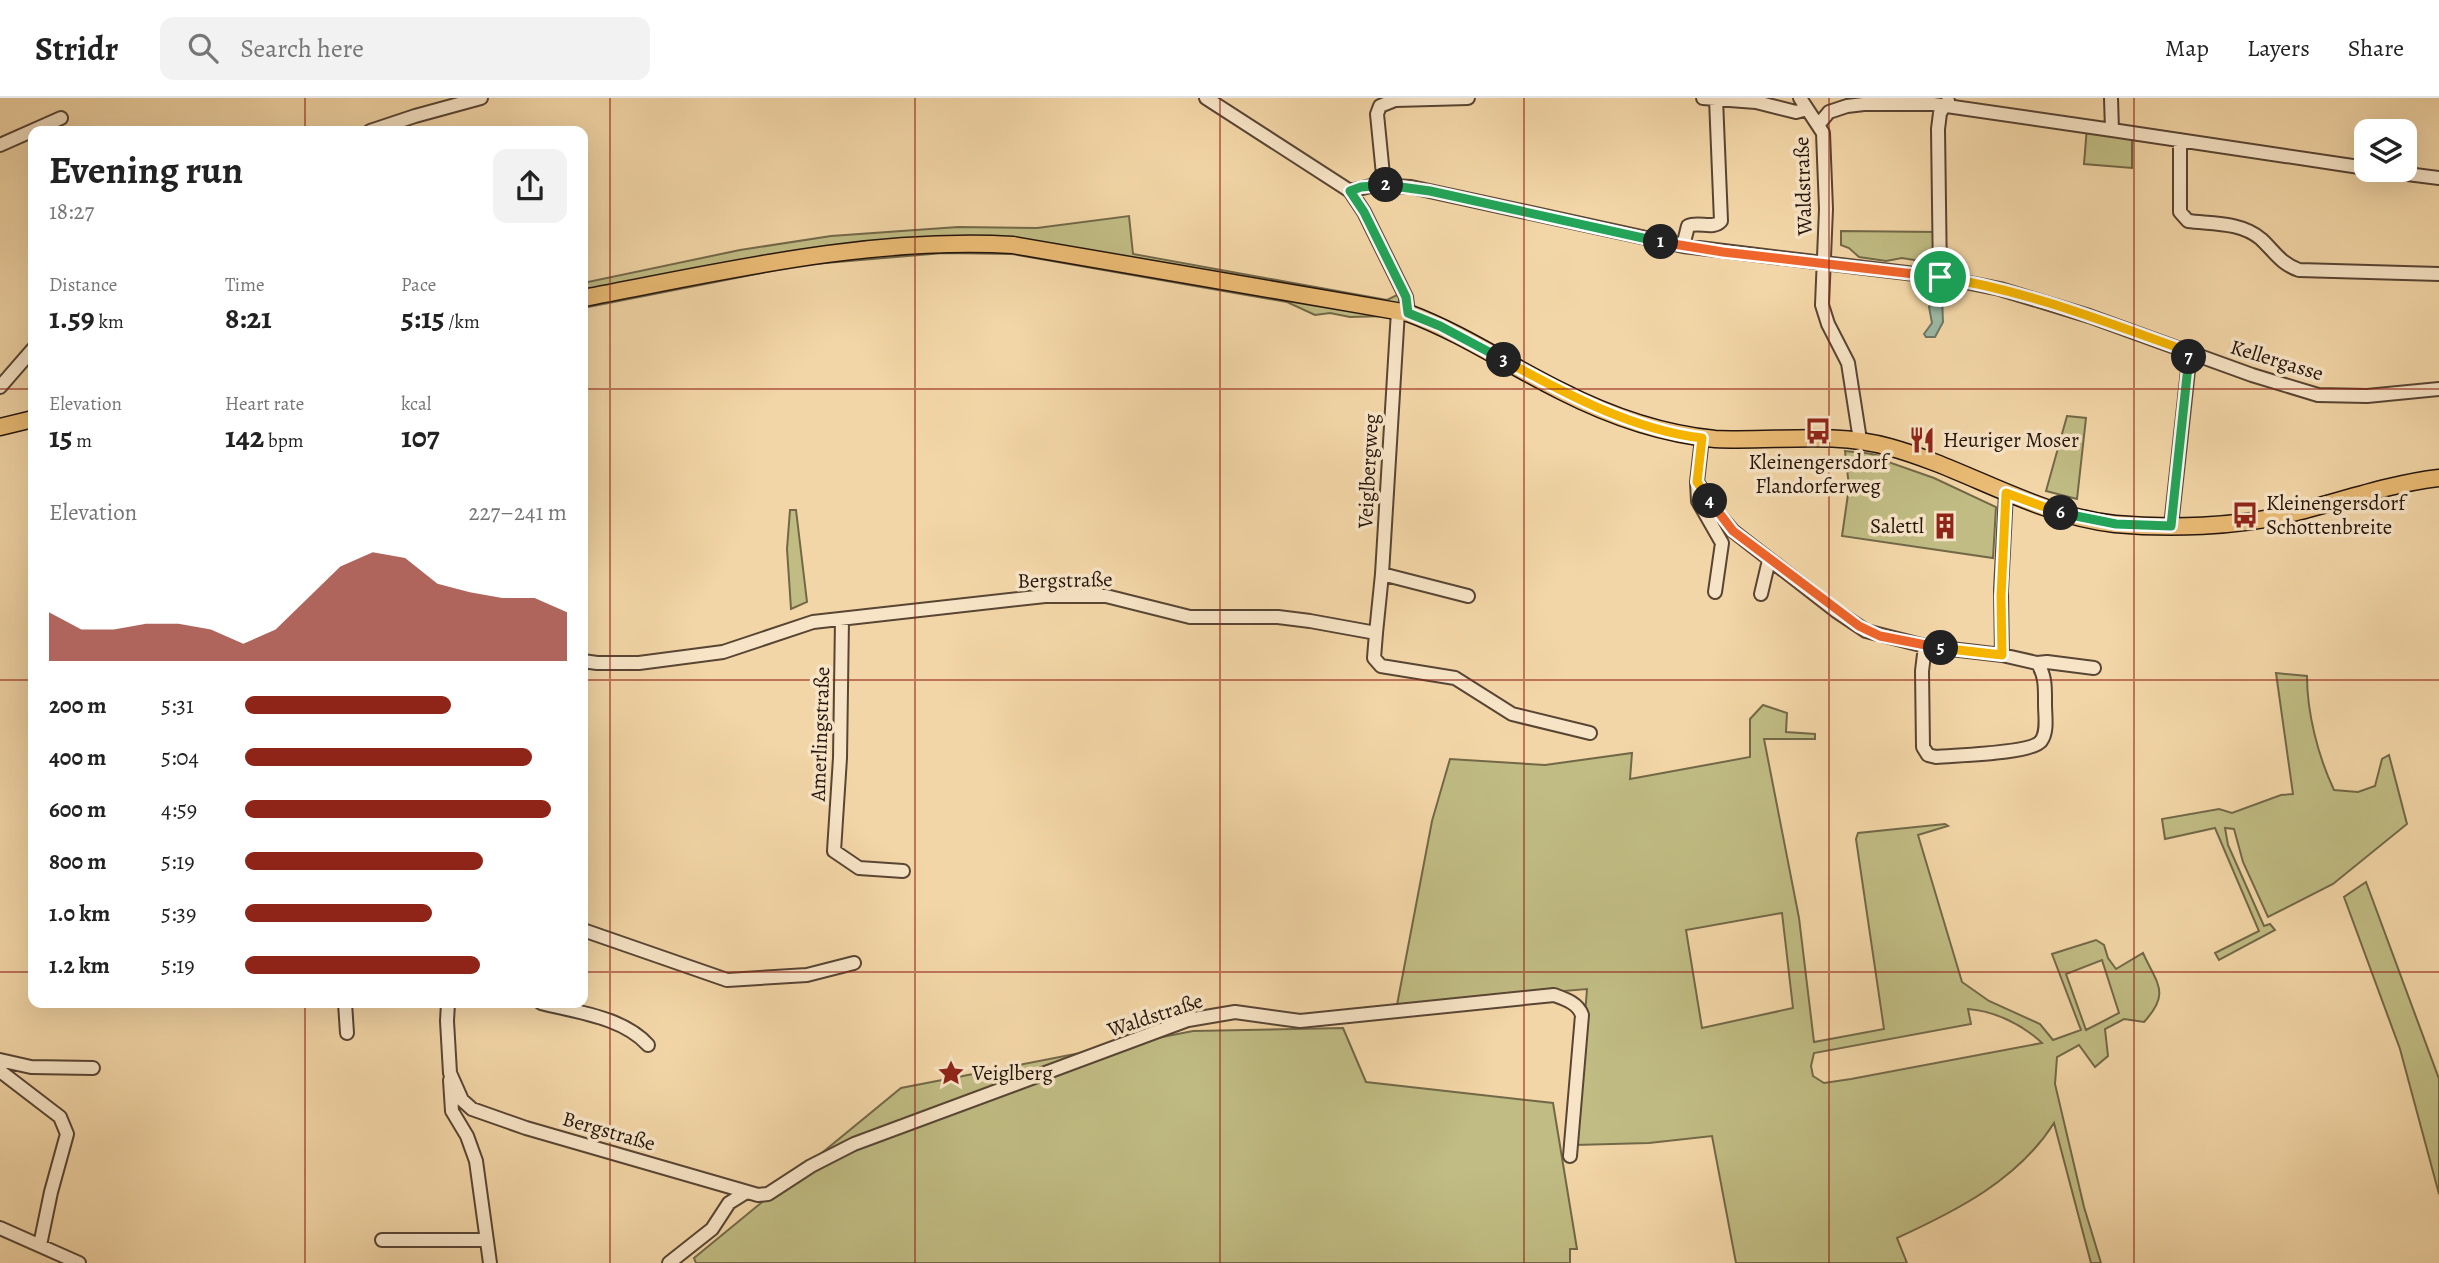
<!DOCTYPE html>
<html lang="en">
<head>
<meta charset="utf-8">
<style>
  :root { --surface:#fff; --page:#f2f2f2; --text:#222; --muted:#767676; --line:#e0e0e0; --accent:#8f2418 }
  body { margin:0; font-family:Alegreya,serif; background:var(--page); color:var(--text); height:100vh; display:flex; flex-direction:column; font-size:26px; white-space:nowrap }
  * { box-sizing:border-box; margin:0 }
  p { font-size:23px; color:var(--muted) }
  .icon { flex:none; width:38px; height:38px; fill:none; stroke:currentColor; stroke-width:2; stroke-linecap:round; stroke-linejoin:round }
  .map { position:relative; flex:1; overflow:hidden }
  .drawer { position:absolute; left:28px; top:28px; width:560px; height:882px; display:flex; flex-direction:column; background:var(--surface); border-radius:14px; box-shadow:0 7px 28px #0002 }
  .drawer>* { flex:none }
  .controls { position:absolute; left:2354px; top:21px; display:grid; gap:14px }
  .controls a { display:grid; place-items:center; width:63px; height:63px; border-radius:14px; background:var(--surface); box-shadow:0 7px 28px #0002; font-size:35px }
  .pin { position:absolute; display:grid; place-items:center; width:60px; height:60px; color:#fff; margin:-30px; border:4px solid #fff; border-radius:50%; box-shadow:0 2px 7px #0007 }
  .km { position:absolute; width:35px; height:35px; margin:-18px; border-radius:50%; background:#222; color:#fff; font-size:19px; line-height:35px; text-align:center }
  .round { display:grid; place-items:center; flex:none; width:74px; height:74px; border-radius:14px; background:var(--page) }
  .summary { display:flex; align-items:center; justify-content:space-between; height:119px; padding:0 21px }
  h1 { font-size:38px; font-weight:700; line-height:52px }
  .metrics { display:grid; grid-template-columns:repeat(3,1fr); gap:10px; height:119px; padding:7px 21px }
  .metrics div { display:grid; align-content:center }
  .metrics b { font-size:30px; font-weight:700 }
  .metrics small { font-size:19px; font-weight:400 }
  .metrics p { font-size:19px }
  .chart { height:196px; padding:14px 21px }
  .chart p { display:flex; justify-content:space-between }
  .chart svg { width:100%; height:126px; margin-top:7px; fill:var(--accent); opacity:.7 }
  ul { padding:0 21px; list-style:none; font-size:23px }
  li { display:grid; grid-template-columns:112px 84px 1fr; align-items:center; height:52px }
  li i { height:18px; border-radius:9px; background:var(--accent) }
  header { display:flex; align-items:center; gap:42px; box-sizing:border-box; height:98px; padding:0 35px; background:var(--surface); border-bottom:2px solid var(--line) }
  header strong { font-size:33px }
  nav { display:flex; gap:38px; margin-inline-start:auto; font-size:24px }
  .search { width:490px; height:63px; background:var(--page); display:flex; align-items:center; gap:18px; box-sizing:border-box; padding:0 24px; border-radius:14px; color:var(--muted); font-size:26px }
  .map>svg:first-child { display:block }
  .green { fill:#c0bc83; stroke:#726848; stroke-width:2; fill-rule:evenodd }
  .water { fill:#9cb9a4; stroke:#6c7768; stroke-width:2 }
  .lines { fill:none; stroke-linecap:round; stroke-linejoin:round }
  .minor-casing { stroke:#584534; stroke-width:16 }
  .major-casing { stroke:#24150d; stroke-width:19 }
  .minor { stroke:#f7e4c6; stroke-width:12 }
  .major { stroke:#eabb74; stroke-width:16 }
  .split-1-casing { stroke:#fff; stroke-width:14 }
  .split-2-casing { stroke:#fff; stroke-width:14 }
  .split-3-casing { stroke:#fff; stroke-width:14 }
  .split-4-casing { stroke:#fff; stroke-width:14 }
  .split-5-casing { stroke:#fff; stroke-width:14 }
  .split-6-casing { stroke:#fff; stroke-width:14 }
  .split-7-casing { stroke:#fff; stroke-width:14 }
  .split-8-casing { stroke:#fff; stroke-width:14 }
  .split-1 { stroke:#f0652b; stroke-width:9 }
  .split-2 { stroke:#22a559; stroke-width:9 }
  .split-3 { stroke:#22a559; stroke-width:9 }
  .split-4 { stroke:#f5b400; stroke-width:9 }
  .split-5 { stroke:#f0652b; stroke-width:9 }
  .split-6 { stroke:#f5b400; stroke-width:9 }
  .split-7 { stroke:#22a559; stroke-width:9 }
  .split-8 { stroke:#f5b400; stroke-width:9 }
  .grid { fill:none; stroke:#8f2418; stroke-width:2; stroke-opacity:0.55 }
  .labels { text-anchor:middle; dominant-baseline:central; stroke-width:7; stroke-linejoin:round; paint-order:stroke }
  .street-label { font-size:21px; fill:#24150d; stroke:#f7e4c6 }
  .poi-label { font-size:21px; fill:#24150d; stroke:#f7e4c6; text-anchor:start }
</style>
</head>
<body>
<header>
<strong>Stridr</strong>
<div class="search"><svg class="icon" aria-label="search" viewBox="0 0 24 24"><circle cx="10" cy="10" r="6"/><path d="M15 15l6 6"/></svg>Search here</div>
<nav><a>Map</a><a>Layers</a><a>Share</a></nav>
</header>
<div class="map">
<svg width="2439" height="1165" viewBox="0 0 2439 1165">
  <rect width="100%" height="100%" fill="#f3d6a7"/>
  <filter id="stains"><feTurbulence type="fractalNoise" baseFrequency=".00286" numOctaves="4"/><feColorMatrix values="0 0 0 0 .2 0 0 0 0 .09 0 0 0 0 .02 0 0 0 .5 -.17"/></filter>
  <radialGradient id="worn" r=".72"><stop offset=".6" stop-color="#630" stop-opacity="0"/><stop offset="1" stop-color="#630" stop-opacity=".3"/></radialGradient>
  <!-- green -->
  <path class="green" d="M2087 29 2132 35V70L2084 66Z
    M1129 118 1133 156 1387 202 1399 196V223L1392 222 1388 218 1350 219 1330 215 1315 217 1287 204 1012 156 943 155 802 167 583 210V185L740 152 831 138 958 129 1037 130Z
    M1841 133 1938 134 1939 166 1902 160 1886 163 1859 159 1849 150 1841 147Z
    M2067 318 2086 320 2077 401 2046 393Z
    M1845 353C1860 355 1881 354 1891 365L1934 380 1996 409 1993 460 1842 438 1849 389Z
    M790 412H796L807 504 791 511 787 451Z
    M2276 575 2307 578C2307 615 2318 658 2334 692L2358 694 2375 688 2382 661 2389 657 2407 726 2333 786 2268 819 2243 764 2234 731 2225 730 2228 747 2264 828 2270 826 2275 832 2219 862 2215 855 2259 833 2215 730 2165 741 2162 721 2219 711 2232 715 2281 697 2293 696Z
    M1763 607 1787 615 1786 634 1815 636V641H1764L1799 820 1814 944 1884 931 1856 741 1858 735 1945 726 1948 728 1918 737 1962 884 1989 903 2040 926 2053 942 2081 932 2052 856 2096 842 2104 847 2108 860 2116 871 2143 855C2157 886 2171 895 2144 924L2124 921 2105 931 2108 958 2095 969 2079 947 2057 959 2055 986 2084 1109 2101 1165H2091L2054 1025C2018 1082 1956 1113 1897 1140L1907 1165H1736L1712 1038 1649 1045 1575 1047 1587 891 1397 907 1432 723 1450 661 1545 667 1632 655 1630 681 1750 659V621ZM1782 815 1793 910 1702 930 1686 832ZM2102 862 2119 915 2086 932 2066 876ZM1968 911C1995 913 2023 927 2042 945L1851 981 1824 985 1813 978 1811 968 1814 955 1971 926Z
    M2366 784 2439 981V1096L2400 951 2344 799Z
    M1343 930 1366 984 1553 1005 1577 1151H1570V1165H696L694 1160 901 990 1193 933Z"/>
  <!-- water -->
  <path class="water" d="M1937 197 1942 200 1943 224 1935 239H1926L1924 236 1932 225 1929 209 1934 198Z"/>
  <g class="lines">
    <!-- minor casing -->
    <g class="minor-casing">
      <path id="minor" d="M1206 0 1350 93 1364 114 1406 199 1408 215
        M1703 0 1756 4 1796 14 1807 11
        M1800 0 1823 35 1826 111 1822 207 1828 226 1848 265 1860 342
        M1819 26 1829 14 1847 8 1864 6H1933L2112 32 2111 0
        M2112 32 2366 70
        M370 33 415 18 481 0
        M2180 42V114L2188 123C2213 126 2241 124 2261 141 2274 153 2281 166 2299 172L2439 176
        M0 47 61 20
        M2376 72 2439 80
        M1384 87 1377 16 1380 8 1395 2 1468 0
        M1350 93 1375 87 1411 89 1683 148 1940 179 2000 191 2089 218 2252 277 2318 297 2367 298 2439 291
        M1683 148 1688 128C1699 123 1713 132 1721 123L1716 1
        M1940 179 1938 31 1940 15 1948 3
        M0 289 33 251
        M1702 340 1697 384 1720 418 1733 433 1836 513 1866 533 1925 548 2002 557 2037 565C2046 577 2045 592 2045 606 2045 618 2048 634 2041 643 2031 656 1955 657 1936 659L1928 657 1923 649 1922 573 1925 548
        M1697 384 1698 403 1722 445 1715 494
        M2171 428 2190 254
        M1382 476 1468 498
        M1761 496 1769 462
        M842 521 840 660 834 753 859 770 903 773
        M1376 535 1382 476 1398 213
        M2002 557 2001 492 2006 395
        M583 563 597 565H639L723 554 813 524 1045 498H1106L1190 519H1278L1310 523 1376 535 1374 560 1381 568 1455 580 1512 616 1590 635
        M2037 565 2047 564 2094 570
        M583 832 727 882 807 877 854 865
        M345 905 347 935
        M448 905 447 923 450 975 462 1002 472 1011 526 1030 758 1097 768 1096 811 1068 854 1046 1188 922 1235 914 1300 923 1554 897C1565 901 1578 905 1582 917L1570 1058
        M541 905C576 914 623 919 648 947
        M0 962 31 969 93 970
        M0 973 60 1019 67 1036 51 1094 40 1147
        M450 982 452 1013 467 1038 476 1063 490 1165
        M0 1130 79 1165
        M382 1142H486
        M669 1165 712 1131 729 1105 745 1095"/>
    </g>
    <!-- major casing -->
    <g class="major-casing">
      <path id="major" d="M583 200C726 173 867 139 1013 147L1408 215C1462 235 1510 268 1561 293 1608 317 1663 336 1715 341 1773 344 1833 333 1889 349 1966 370 2034 417 2115 426 2169 431 2236 429 2289 416 2339 404 2388 386 2439 380
        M0 329 33 321"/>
    </g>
    <!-- minor -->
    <use href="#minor" class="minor"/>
    <!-- major -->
    <use href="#major" class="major"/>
  </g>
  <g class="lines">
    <!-- split-1 casing -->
    <g class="split-1-casing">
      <path id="split-1" d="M1661 144 1723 154 1940 179"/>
    </g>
    <!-- split-2 casing -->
    <g class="split-2-casing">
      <path id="split-2" d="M1386 87 1430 93 1661 144"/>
    </g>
    <!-- split-3 casing -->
    <g class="split-3-casing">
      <path id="split-3" d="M1386 87 1361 89 1350 93 1364 114 1406 199 1408 215 1440 228 1504 262"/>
    </g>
    <!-- split-4 casing -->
    <g class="split-4-casing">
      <path id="split-4" d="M1504 262C1564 295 1633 332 1702 340L1697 384 1710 403"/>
    </g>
    <!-- split-5 casing -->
    <g class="split-5-casing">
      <path id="split-5" d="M1710 403 1733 433 1859 528 1880 538 1941 550"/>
    </g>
    <!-- split-6 casing -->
    <g class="split-6-casing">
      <path id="split-6" d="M1941 550 2002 557 2001 498 2006 395 2061 415"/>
    </g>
    <!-- split-7 casing -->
    <g class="split-7-casing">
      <path id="split-7" d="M2061 415 2116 426 2171 428 2189 259"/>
    </g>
    <!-- split-8 casing -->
    <g class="split-8-casing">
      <path id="split-8" d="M1940 179C2026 192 2108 225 2190 254L2189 259"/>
    </g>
    <!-- split-1 -->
    <use href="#split-1" class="split-1"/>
    <!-- split-2 -->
    <use href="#split-2" class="split-2"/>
    <!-- split-3 -->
    <use href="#split-3" class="split-3"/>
    <!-- split-4 -->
    <use href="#split-4" class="split-4"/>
    <!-- split-5 -->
    <use href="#split-5" class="split-5"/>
    <!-- split-6 -->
    <use href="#split-6" class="split-6"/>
    <!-- split-7 -->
    <use href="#split-7" class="split-7"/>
    <!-- split-8 -->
    <use href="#split-8" class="split-8"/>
  </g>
  <!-- grid -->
  <path class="grid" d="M305 0V33M610 0V1165M915 0V1165M1220 0V1165M1524 0V1165M1829 0V1165M2134 0V1165M0 291H33M583 291H2439M0 582H33M583 582H2439M0 874H33M583 874H2439M305 905V1165"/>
  <!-- icons -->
  <defs>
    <g id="bus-bare" transform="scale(2.1)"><path d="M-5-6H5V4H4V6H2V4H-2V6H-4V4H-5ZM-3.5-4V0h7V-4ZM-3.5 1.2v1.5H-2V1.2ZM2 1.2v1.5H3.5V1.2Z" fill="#8f2418" stroke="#f7e4c6" stroke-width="2.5" paint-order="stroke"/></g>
    <g id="restaurant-bare" transform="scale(2.1)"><path d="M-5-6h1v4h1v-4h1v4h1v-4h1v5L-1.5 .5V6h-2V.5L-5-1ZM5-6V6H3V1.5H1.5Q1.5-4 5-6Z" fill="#8f2418" stroke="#f7e4c6" stroke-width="2.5" paint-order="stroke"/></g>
    <g id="building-bare" transform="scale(2.1)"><path d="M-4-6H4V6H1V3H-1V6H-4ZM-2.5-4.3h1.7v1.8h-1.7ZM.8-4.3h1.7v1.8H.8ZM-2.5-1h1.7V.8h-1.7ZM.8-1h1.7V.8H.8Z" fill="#8f2418" stroke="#f7e4c6" stroke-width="2.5" paint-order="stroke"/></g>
    <g id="sight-bare" transform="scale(2.1)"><path d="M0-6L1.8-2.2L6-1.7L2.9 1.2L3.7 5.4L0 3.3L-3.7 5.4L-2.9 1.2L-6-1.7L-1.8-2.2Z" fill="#8f2418" stroke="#f7e4c6" stroke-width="2.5" paint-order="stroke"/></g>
  </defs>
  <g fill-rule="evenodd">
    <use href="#bus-bare" x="1818" y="333"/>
    <use href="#restaurant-bare" x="1922" y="342"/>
    <use href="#bus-bare" x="2245" y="417"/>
    <use href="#building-bare" x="1945" y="428"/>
    <use href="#sight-bare" x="951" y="975"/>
  </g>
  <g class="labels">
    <!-- street labels -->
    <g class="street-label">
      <text transform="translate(1803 88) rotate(-92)">Waldstraße</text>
      <text transform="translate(2277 262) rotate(17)">Kellergasse</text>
      <text transform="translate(1368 373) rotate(-87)">Veiglbergweg</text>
      <text transform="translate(1065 482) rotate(-1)">Bergstraße</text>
      <text transform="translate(820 636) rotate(-88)">Amerlingstraße</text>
      <text transform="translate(1155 917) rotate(-18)">Waldstraße</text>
      <text transform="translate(609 1033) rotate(16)">Bergstraße</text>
    </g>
    <!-- poi labels -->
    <g class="poi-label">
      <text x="1943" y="342">Heuriger Moser</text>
      <text x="1818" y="364" text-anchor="middle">Kleinengersdorf<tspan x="1818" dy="24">Flandorferweg</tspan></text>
      <text x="2266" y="405">Kleinengersdorf<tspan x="2266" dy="24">Schottenbreite</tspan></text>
      <text x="1924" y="428" text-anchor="end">Salettl</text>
      <text x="972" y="975">Veiglberg</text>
    </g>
  </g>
  <rect width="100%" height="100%" filter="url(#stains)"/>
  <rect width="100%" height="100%" fill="url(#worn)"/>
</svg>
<div class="controls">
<a><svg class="icon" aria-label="layers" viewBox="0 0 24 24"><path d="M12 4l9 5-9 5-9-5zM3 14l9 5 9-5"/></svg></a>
</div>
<div class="pin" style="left:1940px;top:179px;background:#1e9e55"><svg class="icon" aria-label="arrive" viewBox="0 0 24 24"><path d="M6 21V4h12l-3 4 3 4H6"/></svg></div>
<b class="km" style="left:1661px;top:144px">1</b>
<b class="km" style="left:1386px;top:87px">2</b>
<b class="km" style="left:1504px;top:262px">3</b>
<b class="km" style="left:1710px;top:403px">4</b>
<b class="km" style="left:1941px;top:550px">5</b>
<b class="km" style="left:2061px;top:415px">6</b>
<b class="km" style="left:2189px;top:259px">7</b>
<section class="drawer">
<div class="summary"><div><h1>Evening run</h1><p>18:27</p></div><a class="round"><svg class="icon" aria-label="share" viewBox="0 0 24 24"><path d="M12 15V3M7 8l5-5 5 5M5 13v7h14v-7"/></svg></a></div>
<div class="metrics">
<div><p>Distance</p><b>1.59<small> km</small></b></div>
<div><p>Time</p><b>8:21</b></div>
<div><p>Pace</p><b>5:15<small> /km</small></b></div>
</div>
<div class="metrics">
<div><p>Elevation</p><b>15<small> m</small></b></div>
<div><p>Heart rate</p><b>142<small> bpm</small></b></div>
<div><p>kcal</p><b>107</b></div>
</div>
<div class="chart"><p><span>Elevation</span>227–241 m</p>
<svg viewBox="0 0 160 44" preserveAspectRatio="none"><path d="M0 44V27L10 33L20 33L30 31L40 31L50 33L60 38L70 33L80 22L90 11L100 6L110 8L120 17L130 20L140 22L150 22L160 27V44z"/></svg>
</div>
<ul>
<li><b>200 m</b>5:31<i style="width:64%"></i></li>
<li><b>400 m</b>5:04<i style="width:89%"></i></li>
<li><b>600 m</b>4:59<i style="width:95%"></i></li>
<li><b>800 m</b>5:19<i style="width:74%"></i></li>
<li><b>1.0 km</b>5:39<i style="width:58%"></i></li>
<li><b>1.2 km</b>5:19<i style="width:73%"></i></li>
</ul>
</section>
</div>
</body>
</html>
